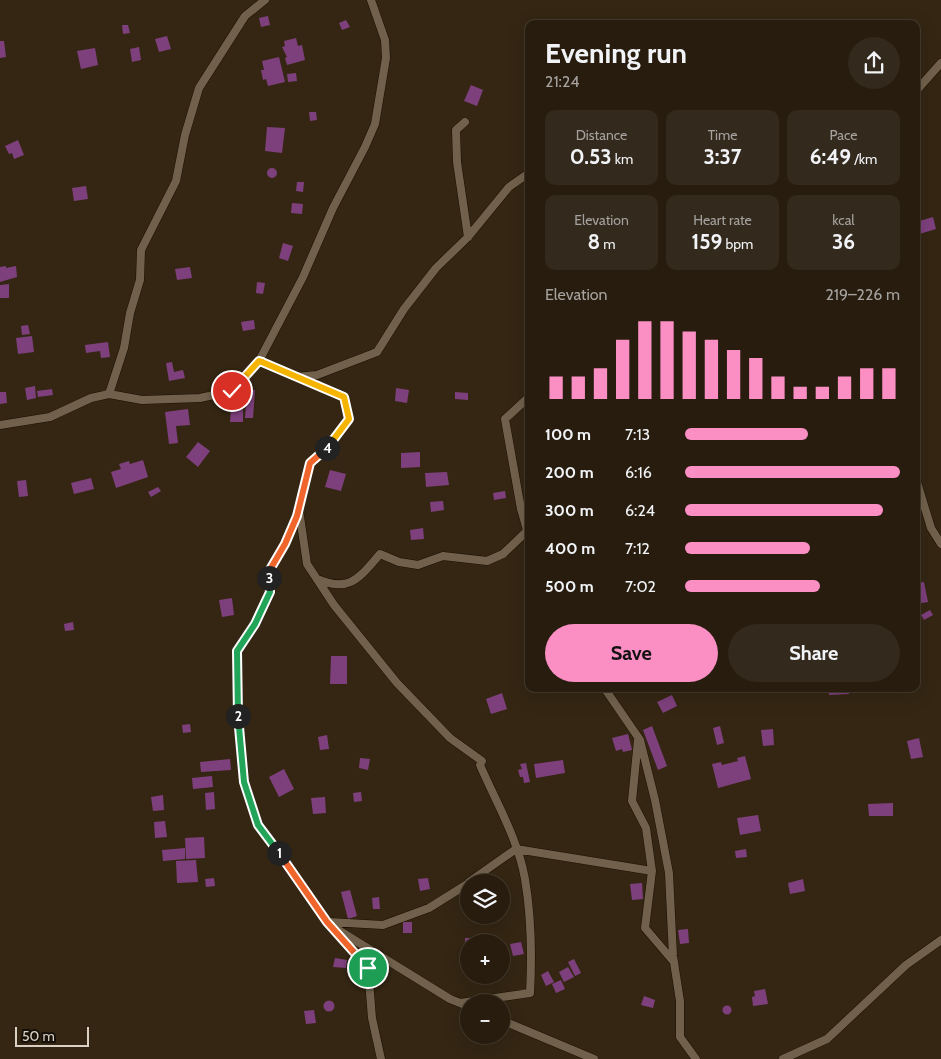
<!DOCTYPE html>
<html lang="en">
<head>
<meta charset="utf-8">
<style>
  :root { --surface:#271c0e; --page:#33291c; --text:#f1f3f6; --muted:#a4a19e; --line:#433a2e; --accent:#fb8fc4 }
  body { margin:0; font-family:Cabin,sans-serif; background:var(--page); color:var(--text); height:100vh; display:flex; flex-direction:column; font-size:19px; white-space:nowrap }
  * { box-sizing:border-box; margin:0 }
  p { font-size:16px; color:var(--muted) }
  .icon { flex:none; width:28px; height:28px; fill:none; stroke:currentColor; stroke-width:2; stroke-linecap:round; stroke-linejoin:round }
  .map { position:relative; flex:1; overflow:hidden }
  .sheet { position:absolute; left:525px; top:20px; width:395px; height:672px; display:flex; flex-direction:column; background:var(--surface); border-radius:10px; box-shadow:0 5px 20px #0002,0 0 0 1px var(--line) }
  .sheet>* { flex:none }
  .buttons { position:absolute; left:460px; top:874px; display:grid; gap:10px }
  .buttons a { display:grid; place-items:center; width:50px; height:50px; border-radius:50%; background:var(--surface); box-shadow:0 5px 20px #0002,0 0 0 1px var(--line); font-size:25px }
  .scale { position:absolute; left:15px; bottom:12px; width:74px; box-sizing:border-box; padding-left:5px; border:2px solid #dad1c5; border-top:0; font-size:14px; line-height:18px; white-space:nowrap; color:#dad1c5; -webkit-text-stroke:4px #171109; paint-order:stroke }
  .pin { position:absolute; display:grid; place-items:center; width:42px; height:42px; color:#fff; margin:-21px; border:2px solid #fff; border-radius:50%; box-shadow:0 1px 5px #0007 }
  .km { position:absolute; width:25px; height:25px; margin:-12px; border-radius:50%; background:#222; color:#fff; font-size:14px; line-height:25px; text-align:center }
  .round { display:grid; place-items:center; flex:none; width:52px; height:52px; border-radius:26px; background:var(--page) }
  .head { display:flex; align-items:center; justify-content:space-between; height:85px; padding:0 20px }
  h1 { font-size:28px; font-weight:800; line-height:38px }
  .figures { display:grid; grid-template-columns:repeat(3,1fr); gap:8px; height:85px; padding:5px 20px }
  .figures div { display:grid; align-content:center; border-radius:10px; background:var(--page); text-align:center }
  .figures b { font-size:21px; font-weight:800 }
  .figures small { font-size:14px; font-weight:400 }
  .figures p { font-size:14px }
  .chart { height:140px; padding:10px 20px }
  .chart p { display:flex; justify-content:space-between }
  .chart svg { width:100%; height:90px; margin-top:5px; stroke:var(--accent); stroke-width:6 }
  .primary-button { display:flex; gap:10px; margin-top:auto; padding:10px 20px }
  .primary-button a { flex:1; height:58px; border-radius:30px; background:var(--accent); color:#111; font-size:20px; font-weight:800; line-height:58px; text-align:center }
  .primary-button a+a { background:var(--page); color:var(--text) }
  ul { padding:0 20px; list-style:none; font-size:16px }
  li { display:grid; grid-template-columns:80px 60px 1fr; align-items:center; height:38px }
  li i { height:12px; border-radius:6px; background:var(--accent) }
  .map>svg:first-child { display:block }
  .building { fill:#7e407d }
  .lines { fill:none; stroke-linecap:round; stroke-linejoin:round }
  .minor-casing { stroke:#1c0f00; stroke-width:9 }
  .minor { stroke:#71614c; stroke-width:8 }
  .split-1-casing { stroke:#fff; stroke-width:10 }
  .split-2-casing { stroke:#fff; stroke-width:10 }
  .split-3-casing { stroke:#fff; stroke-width:10 }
  .split-4-casing { stroke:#fff; stroke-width:10 }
  .split-5-casing { stroke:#fff; stroke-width:10 }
  .split-6-casing { stroke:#fff; stroke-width:10 }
  .split-1 { stroke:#f0652b; stroke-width:6 }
  .split-2 { stroke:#22a559; stroke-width:6 }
  .split-3 { stroke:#22a559; stroke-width:6 }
  .split-4 { stroke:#f0652b; stroke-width:6 }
  .split-5 { stroke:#f5b400; stroke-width:6 }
  .split-6 { stroke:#f5b400; stroke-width:6 }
</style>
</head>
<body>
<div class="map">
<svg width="941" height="1059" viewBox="0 0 941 1059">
  <rect width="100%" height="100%" fill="#342613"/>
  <!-- building -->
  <path class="building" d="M268 16 270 25 261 27 259 18Z
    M346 20 350 27 342 30 339 23Z
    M122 25H128L130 33 123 34Z
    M167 36 171 49 159 52 155 39Z
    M296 38 298 46 302 45 305 60 287 65 285 58 287 57 282 47 285 46 284 41Z
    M0 41H4L6 57 0 58Z
    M139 47 141 60 132 62 130 49Z
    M95 48 98 65 81 69 77 51Z
    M279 57 285 82 268 86 266 79 263 80 261 70H264L262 61Z
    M296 73 297 81 288 82 287 74Z
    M471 85 483 90 477 106 464 101Z
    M309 112H316L317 120 310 121Z
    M267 127 285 128 282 153 265 151Z
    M18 140 24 155 14 159 12 153 9 154 5 146Z
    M267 173a5 5 0 1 1 10 0a5 5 0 1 1-10 0Z
    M297 182H304L303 192 296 191Z
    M86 186 88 199 74 201 72 188Z
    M292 203 303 204 302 214 291 213Z
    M933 217 936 229 916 235V222Z
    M283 243 293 246 288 261 279 258Z
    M6 266V268L16 266 17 277 0 282V267Z
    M190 267 192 278 177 280 175 269Z
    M257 282 265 283 263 294 256 293Z
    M9 284V298H0V285Z
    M254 320 255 329 243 331 241 322Z
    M28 325 30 334 22 335 21 326Z
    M32 336 34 352 18 354 16 338Z
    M108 342 110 357 101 358 100 351 86 353 85 345Z
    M172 362 174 372 183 370 185 378 169 381 166 363Z
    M35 386 36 398 27 400 25 388Z
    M396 388 409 390 407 403 395 401Z
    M52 389 53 395 38 397 37 391Z
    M247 390H255L253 418H245Z
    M0 392H6L7 403 0 404Z
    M455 392 468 393V400L455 399Z
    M231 408 243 409V422H230Z
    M188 409 190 425 176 426 178 443 169 444 165 412Z
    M198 442 210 451 198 467 186 457Z
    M420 452V467L401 468V453Z
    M143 460 148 477 116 488 111 472 121 469 119 464 129 461 130 464Z
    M330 470 346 474 341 491 325 487Z
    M447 472 449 485 426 487 425 473Z
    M91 478 94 489 74 494 71 483Z
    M26 480 28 496 19 497 17 481Z
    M158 487 161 491 151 497 148 492Z
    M505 491 506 498 494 500 493 493Z
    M443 501 444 510 431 512 430 502Z
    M423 528 424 539 411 540 410 530Z
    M924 582 928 602 916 604V583Z
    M232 598 234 615 222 617 219 600Z
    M930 610 933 615 924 620 921 615Z
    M73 622 74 630 65 631 64 624Z
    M331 656H347V684H330Z
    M829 689H848L849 694 829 695Z
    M502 693 507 709 491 714 486 699Z
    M672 695 677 706 663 713 657 702Z
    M190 724 191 732 183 733 182 725Z
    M652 726 667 766 658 770 643 730Z
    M720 726 724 743 717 745 713 728Z
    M773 729 774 745 763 746 761 730Z
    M628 734 632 750 623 752 622 749 616 751 612 738Z
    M327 735 329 749 320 750 318 737Z
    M919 738 923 757 911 759 907 741Z
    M745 756 751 779 718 788 712 764 721 762 722 765 738 761 737 758Z
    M360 758 370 759 368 770 359 768Z
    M230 759 231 770 201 772 200 762Z
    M563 760 565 773 536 778 534 764Z
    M526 763 530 782 524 783 523 777H520L518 770 522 769 520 764Z
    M284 769 294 789 279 797 269 777Z
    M212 776 213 787 193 789 192 778Z
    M214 792 215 809 206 810 205 793Z
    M361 792 362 801 354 802 353 793Z
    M163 795 164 810 153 811 151 797Z
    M325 797 326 813 313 814 311 798Z
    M893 803V816H869L868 804Z
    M758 815 761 831 740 835 737 818Z
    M165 821 167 837 155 838 154 822Z
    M204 837 205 858 186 859 185 838Z
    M185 848V859L163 861 162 850Z
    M746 849 747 857 736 858 735 851Z
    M196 860 198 882 177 883 176 861Z
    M214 878 215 886 206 887 205 879Z
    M428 878 430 889 420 891 418 879Z
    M803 879 805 891 790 894 788 883Z
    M642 883 643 899 632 900 630 884Z
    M350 890 357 916 348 919 341 892Z
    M379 897 380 909H373L372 898Z
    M403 922H412V933H403Z
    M688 929 689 943 680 944 678 930Z
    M487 934 489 941 480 942 479 935Z
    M465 938H476V942H469V949H465Z
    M521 942 524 954 513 956 510 944Z
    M335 958 347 960 346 968 333 967Z
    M574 959 581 973 575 976 568 962Z
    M568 967 574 977 564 982 559 972Z
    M548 971 554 982 546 986 541 975Z
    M561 980 565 989 556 993 552 984Z
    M765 989 768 1004 753 1006 752 997 755 996 754 991Z
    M644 996 655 1000 653 1008 641 1005Z
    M323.5 1006a5.5 5.5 0 1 1 11 0a5.5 5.5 0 1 1-11 0Z
    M722.5 1010a4.5 4.5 0 1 1 9 0a4.5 4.5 0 1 1-9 0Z
    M314 1010 316 1023 306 1024 304 1011Z"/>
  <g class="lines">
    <!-- minor casing -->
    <g class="minor-casing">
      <path id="minor" d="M916 91 941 63
        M465 122 456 130 457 162 468 237
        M259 361 343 397 349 419 330 445 310 463 297 516 285 544 268 573 271 592 255 624 237 651 238 720 244 782 258 825 327 922 368 968 372 1018 381 1059
        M296 377 317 375 377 352 404 309 436 268 468 237 509 187 529 173
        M109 394 124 348 130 313 140 280 141 250 176 181 185 135 199 88 245 16 265 0
        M529 397 505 419 521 509 529 537
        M0 425 50 417 91 398 109 394 142 400 200 398 232 391 259 361 303 277 333 208 365 147 375 124 386 58 385 40 371 0
        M916 479 931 528 941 544
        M299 510 307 564 334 605 397 683 450 738 482 761 480 765C496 802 518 839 525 879 531 915 532 956 530 993L460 1003
        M317 579C350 593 359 578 380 554L399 562 418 565 443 556 487 561 503 554 527 531
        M605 689 640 740 655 800 669 873 673 956 680 1001V1037L696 1059
        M638 740 632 801 646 828 652 871
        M469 882 516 849 652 871 645 928 674 962
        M329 922 383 925 429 908 469 883
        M335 928 450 999 465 1005
        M501 1020 594 1059
        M783 1059 827 1039 906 965 941 940"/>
    </g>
    <!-- minor -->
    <use href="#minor" class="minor"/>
  </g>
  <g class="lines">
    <!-- split-1 casing -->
    <g class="split-1-casing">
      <path id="split-1" d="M279 853 327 922 368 968"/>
    </g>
    <!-- split-2 casing -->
    <g class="split-2-casing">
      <path id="split-2" d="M238 716 244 782 258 825 279 853"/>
    </g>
    <!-- split-3 casing -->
    <g class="split-3-casing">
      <path id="split-3" d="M238 716 237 651 255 624 270 592 269 578"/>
    </g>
    <!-- split-4 casing -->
    <g class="split-4-casing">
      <path id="split-4" d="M269 578 268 573 285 544 297 516 310 463 327 448"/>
    </g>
    <!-- split-5 casing -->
    <g class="split-5-casing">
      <path id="split-5" d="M262 362 344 397 349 419 327 448"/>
    </g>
    <!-- split-6 casing -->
    <g class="split-6-casing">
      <path id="split-6" d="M232 391 259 361 262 362"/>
    </g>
    <!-- split-1 -->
    <use href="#split-1" class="split-1"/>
    <!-- split-2 -->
    <use href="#split-2" class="split-2"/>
    <!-- split-3 -->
    <use href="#split-3" class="split-3"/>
    <!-- split-4 -->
    <use href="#split-4" class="split-4"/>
    <!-- split-5 -->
    <use href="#split-5" class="split-5"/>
    <!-- split-6 -->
    <use href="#split-6" class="split-6"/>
  </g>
</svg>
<div class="buttons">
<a><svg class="icon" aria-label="layers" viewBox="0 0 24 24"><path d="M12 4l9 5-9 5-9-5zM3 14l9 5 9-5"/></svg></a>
<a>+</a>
<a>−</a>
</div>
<div class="scale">50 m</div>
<div class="pin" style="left:368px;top:968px;background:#1e9e55"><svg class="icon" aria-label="arrive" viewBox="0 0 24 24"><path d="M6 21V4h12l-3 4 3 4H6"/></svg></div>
<div class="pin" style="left:232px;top:391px;background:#d93025"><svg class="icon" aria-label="check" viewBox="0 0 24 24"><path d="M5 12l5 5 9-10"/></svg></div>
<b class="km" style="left:279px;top:853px">1</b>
<b class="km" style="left:238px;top:716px">2</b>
<b class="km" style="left:269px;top:578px">3</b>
<b class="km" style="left:327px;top:448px">4</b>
<section class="sheet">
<div class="head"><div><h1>Evening run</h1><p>21:24</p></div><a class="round"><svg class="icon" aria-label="share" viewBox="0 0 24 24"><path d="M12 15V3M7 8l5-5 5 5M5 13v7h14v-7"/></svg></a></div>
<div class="figures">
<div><p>Distance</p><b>0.53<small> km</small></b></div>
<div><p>Time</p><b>3:37</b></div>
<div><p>Pace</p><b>6:49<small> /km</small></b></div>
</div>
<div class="figures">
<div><p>Elevation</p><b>8<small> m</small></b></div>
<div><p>Heart rate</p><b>159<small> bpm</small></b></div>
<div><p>kcal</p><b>36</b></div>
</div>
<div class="chart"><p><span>Elevation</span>219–226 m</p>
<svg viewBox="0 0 160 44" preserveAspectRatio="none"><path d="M5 44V33M15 44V33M25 44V29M35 44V15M45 44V6M55 44V6M65 44V11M75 44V15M85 44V20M95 44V24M105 44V33M115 44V38M125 44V38M135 44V33M145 44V29M155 44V29"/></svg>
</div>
<ul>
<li><b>100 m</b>7:13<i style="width:57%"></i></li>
<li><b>200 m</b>6:16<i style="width:100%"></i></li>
<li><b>300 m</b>6:24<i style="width:92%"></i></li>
<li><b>400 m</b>7:12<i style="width:58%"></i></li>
<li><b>500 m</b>7:02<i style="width:63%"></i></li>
</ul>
<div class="primary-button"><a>Save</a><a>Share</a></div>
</section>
</div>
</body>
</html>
